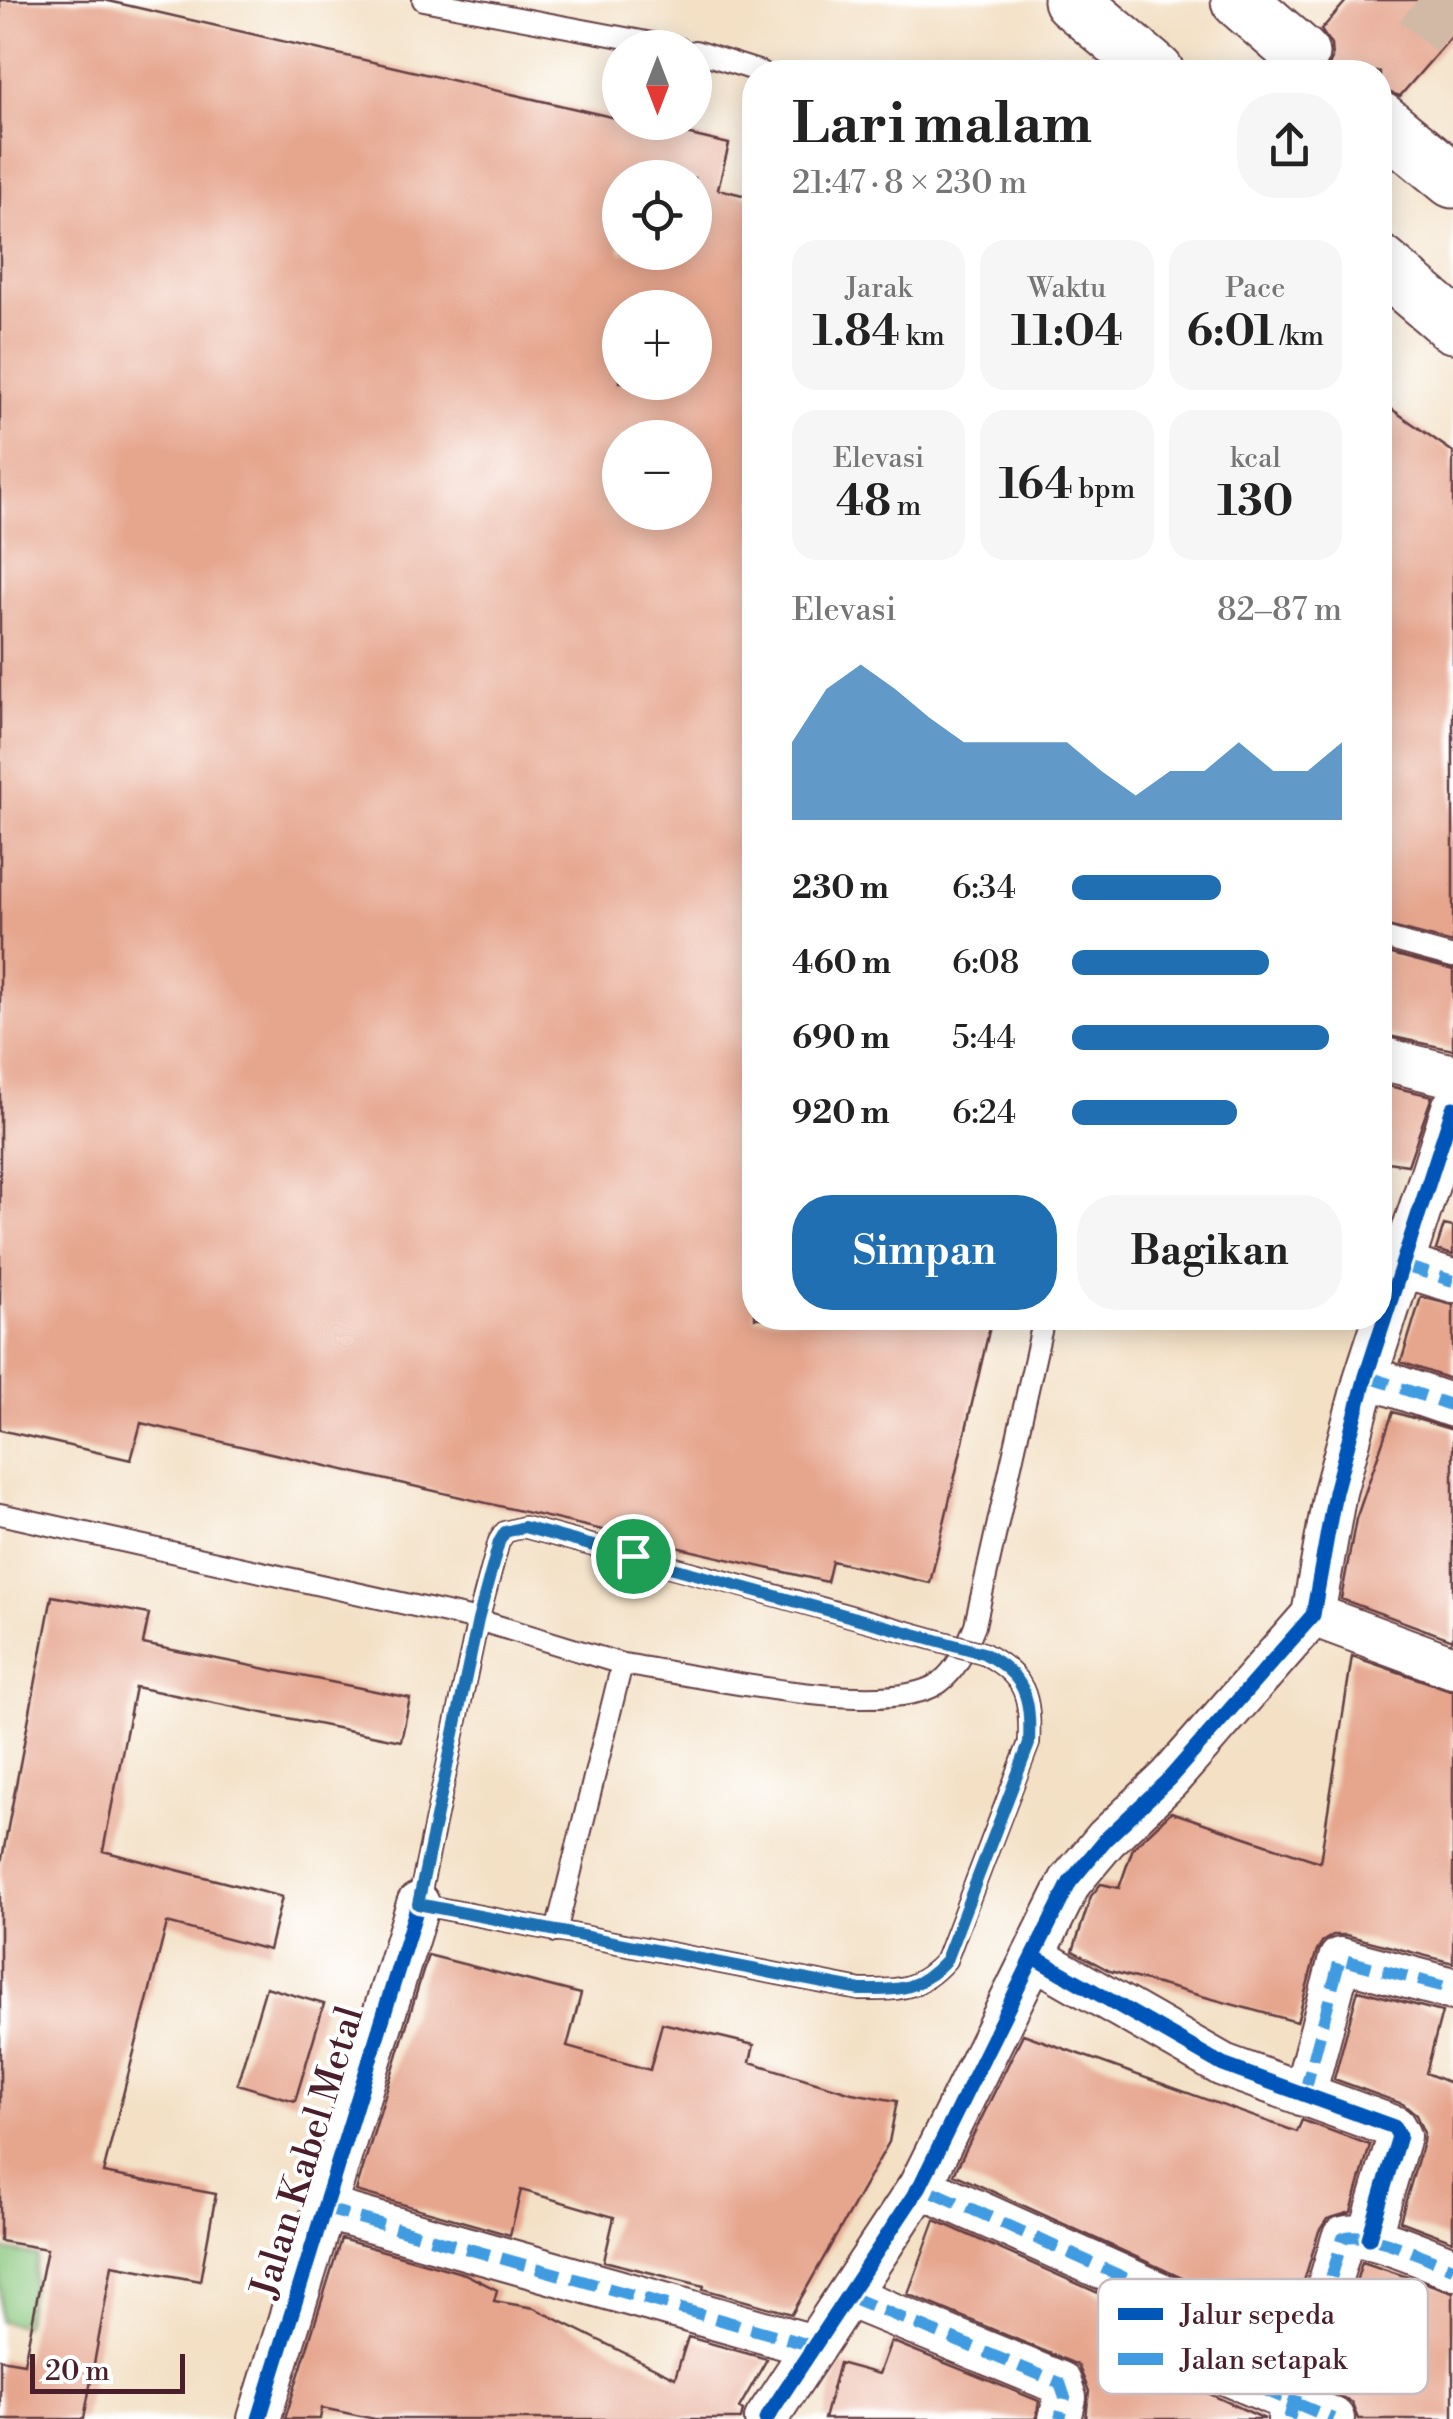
<!DOCTYPE html>
<html lang="id">
<head>
<meta charset="utf-8">
<style>
  :root { --surface:#fff; --page:#f6f6f6; --text:#222; --muted:#767676; --accent:#1f6fb2 }
  body { margin:0; font-family:"Libre Bodoni",serif; background:var(--page); color:var(--text); height:100vh; display:flex; flex-direction:column; font-size:38px; white-space:nowrap }
  * { box-sizing:border-box; margin:0 }
  p { font-size:32px; color:var(--muted) }
  .icon { flex:none; width:55px; height:55px; fill:none; stroke:currentColor; stroke-width:2; stroke-linecap:round; stroke-linejoin:round }
  .map { position:relative; flex:1; overflow:hidden }
  .side { position:absolute; left:742px; top:60px; width:650px; height:1270px; display:flex; flex-direction:column; background:var(--surface); border-radius:40px; box-shadow:0 5px 25px #0003 }
  .side>* { flex:none }
  .needle { width:65px; rotate:180deg }
  .fabs { position:absolute; left:602px; top:30px; display:grid; gap:20px }
  .fabs a { display:grid; place-items:center; width:110px; height:110px; border-radius:50%; background:var(--surface); box-shadow:0 5px 25px #0003; font-size:50px }
  .scale { position:absolute; left:30px; bottom:25px; width:155px; box-sizing:border-box; padding-left:10px; border:5px solid #4a1f2b; border-top:0; font-size:28px; line-height:35px; white-space:nowrap; color:#4a1f2b; -webkit-text-stroke:8px #fff; paint-order:stroke }
  .pin { position:absolute; display:grid; place-items:center; width:85px; height:85px; color:#fff; margin:-42px; border:5px solid #fff; border-radius:50%; box-shadow:0 2px 10px #0007 }
  .round { display:grid; place-items:center; flex:none; width:105px; height:105px; border-radius:40px; background:var(--page) }
  .head { display:flex; align-items:center; justify-content:space-between; height:170px; padding:0 50px }
  h1 { font-size:55px; font-weight:700; line-height:75px }
  .stats { display:grid; grid-template-columns:repeat(3,1fr); gap:15px; height:170px; padding:10px 50px }
  .stats div { display:grid; align-content:center; border-radius:25px; background:var(--page); text-align:center }
  .stats b { font-size:42px; font-weight:700 }
  .stats small { font-size:28px; font-weight:400 }
  .stats p { font-size:28px }
  .chart { height:280px; padding:20px 50px }
  .chart p { display:flex; justify-content:space-between }
  .chart svg { width:100%; height:180px; margin-top:10px; fill:var(--accent); opacity:.7 }
  .cta { display:flex; gap:20px; margin-top:auto; padding:20px 50px }
  .cta a { flex:1; height:115px; border-radius:40px; background:var(--accent); color:#fff; font-size:40px; font-weight:700; line-height:115px; text-align:center }
  .cta a+a { background:var(--page); color:var(--text) }
  ul { padding:0 50px; list-style:none; font-size:32px }
  li { display:grid; grid-template-columns:160px 120px 1fr; align-items:center; height:75px }
  li i { height:25px; border-radius:12px; background:var(--accent) }
  .map>svg:first-child { display:block }
  .green { fill:#88c67c; stroke:#697254; stroke-width:2.5 }
  .building { fill:#e6a68e; fill-rule:evenodd }
  .lines { fill:none; stroke-linecap:round; stroke-linejoin:round }
  .motorway-tunnel { stroke:#d1b9a6; stroke-width:55; stroke-dasharray:55 28; stroke-linecap:butt }
  .service-casing { stroke:#633c42; stroke-width:24 }
  .minor-casing { stroke:#633c42; stroke-width:46 }
  .motorway-casing { stroke:#633c42; stroke-width:59 }
  .service { stroke:#fff; stroke-width:20 }
  .minor { stroke:#fff; stroke-width:42 }
  .motorway { stroke:#fff; stroke-width:55 }
  .service-bridge-casing { stroke:#633c42; stroke-width:24; stroke-linecap:butt }
  .service-bridge { stroke:#fff; stroke-width:20 }
  .quiet { stroke:#409be1; stroke-width:12; stroke-dasharray:25 12; stroke-linecap:butt }
  .cycleway-casing { stroke:#fff; stroke-width:21 }
  .cycleway { stroke:#0057b8; stroke-width:15 }
  .route-casing { stroke:#fff; stroke-width:20 }
  .route { stroke:#1f6fb2; stroke-width:12 }
  .labels { text-anchor:middle; dominant-baseline:central; stroke-width:8; stroke-linejoin:round; paint-order:stroke }
  .street-label { font-size:38px; fill:#4a1f2b; stroke:#fff }
  .key { fill:#fff; stroke:#c9bcbf; stroke-width:2.5 }
  .key-label { font-size:28px; fill:#4a1f2b }
</style>
</head>
<body>
<div class="map">
<svg width="1453" height="2419" viewBox="0 0 1453 2419">
  <rect width="100%" height="100%" fill="#fff"/>
  <filter id="ink" filterUnits="userSpaceOnUse"><feTurbulence type="fractalNoise" baseFrequency=".01" numOctaves="2"/><feDisplacementMap in="SourceGraphic" scale="20" xChannelSelector="R" yChannelSelector="G"/><feConvolveMatrix kernelMatrix="1 2 1 2 8 2 1 2 1" color-interpolation-filters="sRGB"/></filter>
  <filter id="wash" filterUnits="userSpaceOnUse"><feTurbulence type="fractalNoise" baseFrequency=".0048" numOctaves="4" result="noise"/><feDisplacementMap in="SourceGraphic" scale="40" xChannelSelector="R" yChannelSelector="G"/><feGaussianBlur stdDeviation="2.25" result="paint"/><feColorMatrix in="noise" values="0 0 0 0 0 0 0 0 0 0 0 0 0 0 0 0 0 1.4 0 .05"/><feComposite in="paint" operator="in"/></filter>
  <g filter="url(#wash)">
    <rect width="100%" height="100%" fill="#f3e0c5"/>
    <!-- green -->
    <path class="green" d="M0 2249 38 2256 24 2326 0 2321Z"/>
    <g id="blocks">
      <!-- building -->
      <path class="building" d="M0 0H104L620 119V122H634L729 144 718 189 755 198V1318H992L930 1583 832 1561 827 1582 141 1423 131 1460 0 1430ZM620 178H695V252H620ZM620 308H695V382H620ZM620 438H695V512H620Z
        M1347 0H1453V35L1400 96 1380 90V72H1326L1332 59 1331 45 1321 30Z
        M1380 401 1453 452V943L1380 924Z
        M1380 951 1453 970V1050L1380 1034Z
        M1380 1084 1432 1096 1408 1165 1380 1161Z
        M1444 1225 1453 1227V1255L1436 1250Z
        M1421 1297 1453 1305V1380L1401 1362Z
        M1393 1412 1453 1430V1640L1341 1599 1356 1519Z
        M52 1596 149 1614 143 1644 410 1698 401 1741 135 1687 103 1851 282 1897 269 1950 167 1923 103 2173 216 2194 200 2281 112 2265 84 2419H0V2359L24 2363 47 2249 0 2241V1869Z
        M1352 1656 1453 1691V1963L1346 1935H1333L1322 1942 1316 1953 1297 2022 1110 1971 1073 1951 1091 1896 1101 1884 1119 1888 1133 1848 1171 1812 1320 1862Z
        M428 1955 581 1994 567 2047 650 2070 662 2023 754 2045 750 2062 852 2093 897 2101 889 2142 792 2314 703 2289 704 2286 604 2261 614 2217 521 2190 510 2235 356 2191Z
        M266 1987 324 2004 295 2101 237 2084Z
        M1358 1990 1442 2012 1426 2073 1453 2084V2241L1400 2221 1423 2142 1424 2133 1416 2115 1403 2104 1334 2079Z
        M1023 2034 1297 2132 1302 2120 1370 2145 1351 2212 1327 2219 1319 2231 1278 2368 1211 2340 1215 2313 1213 2299 1202 2287 954 2174Z
        M935 2220 1163 2322 1162 2355 1169 2370 1181 2381 1265 2419H1086L1089 2391 1078 2365 908 2294Z
        M341 2239 465 2274 497 2290 494 2301 534 2308 675 2378 688 2337 767 2359 739 2408 743 2410 741 2419H375L322 2408 320 2419H285Z
        M1362 2262 1453 2292V2419H1358L1352 2403 1324 2388Z
        M891 2341 1039 2401 1036 2419H824L839 2363 879 2374Z"/>
    </g>
  </g>
  <g filter="url(#ink)">
    <use href="#blocks" fill-opacity="0" stroke="#633c42" stroke-width="2.5"/>
    <g class="lines">
      <!-- motorway-tunnel -->
      <path class="motorway-tunnel" d="M1417 0 1453 31"/>
      <!-- service casing -->
      <g class="service-casing">
        <path id="service" d="M423 0 679 48
          M695 51 761 72
          M1380 937 1453 957
          M0 1514 478 1620 622 1664 556 1932
          M742 1586 524 1527 505 1532 499 1541 478 1620 418 1904 860 1990
          M622 1664C691 1674 885 1720 939 1683 958 1669 966 1647 975 1625L1044 1318"/>
      </g>
      <!-- minor casing -->
      <g class="minor-casing">
        <path id="minor" d="M1380 1058 1453 1076
          M1404 1266 1453 1281
          M1366 1376 1453 1406
          M1313 1615 1453 1667
          M1034 1957 1223 2065 1394 2127 1399 2136 1369 2238
          M1304 2095 1340 1959 1453 1989
          M920 2186 1176 2301 1190 2309 1185 2344 1192 2359 1333 2419
          M323 2208 813 2346
          M848 2296 1060 2383 1065 2398 1060 2419
          M259 2419 418 1904
          M766 2419 920 2186 1070 1882 1106 1839 1169 1779 1313 1615 1335 1492 1366 1376 1453 1108
          M1289 2419 1343 2238C1367 2229 1427 2259 1453 2268"/>
      </g>
      <!-- motorway casing -->
      <g class="motorway-casing">
        <path id="motorway" d="M1071 0 1156 72
          M1239 0 1301 54
          M1380 120 1453 180
          M1380 263 1453 325"/>
      </g>
      <!-- service -->
      <use href="#service" class="service"/>
      <!-- minor -->
      <use href="#minor" class="minor"/>
      <!-- motorway -->
      <use href="#motorway" class="motorway"/>
      <!-- service-bridge casing -->
      <g class="service-bridge-casing">
        <path id="service-bridge" d="M742 1586 983 1653C1026 1676 1031 1696 1029 1743L946 1960C918 1991 899 1990 860 1990"/>
      </g>
      <!-- service-bridge -->
      <use href="#service-bridge" class="service-bridge"/>
      <!-- quiet -->
      <path class="quiet" d="M1404 1266 1453 1281
        M1366 1376 1453 1406
        M1304 2095 1340 1959 1453 1989
        M934 2192 1176 2301 1190 2309 1185 2344 1192 2359 1333 2419
        M323 2208 813 2346
        M848 2296 1060 2383 1065 2398 1060 2419
        M1289 2419 1343 2238C1367 2229 1427 2259 1453 2268"/>
      <!-- cycleway casing -->
      <g class="cycleway-casing">
        <path id="cycleway" d="M1034 1957 1223 2065 1394 2127 1399 2136 1369 2238
          M259 2419 418 1904
          M766 2419 920 2186 1070 1882 1106 1839 1169 1779 1313 1615 1335 1492 1366 1376 1453 1108"/>
      </g>
      <!-- cycleway -->
      <use href="#cycleway" class="cycleway"/>
    </g>
  </g>
  <g class="lines" filter="url(#ink)">
    <!-- route casing -->
    <g class="route-casing">
      <path id="route" d="M524 1527 983 1653C1026 1676 1031 1696 1029 1744L946 1960C918 1991 900 1990 860 1990L418 1904 478 1620 499 1542 505 1532Z"/>
    </g>
    <!-- route -->
    <use href="#route" class="route"/>
  </g>
  <g class="labels">
    <!-- street labels -->
    <g class="street-label">
      <text transform="translate(308 2152) rotate(-73)">Jalan Kabel Metal</text>
    </g>
  </g>
  <!-- legend -->
  <rect x="1098" y="2279" width="330" height="115" rx="15" class="key"/>
  <rect x="1118" y="2308" width="45" height="12" fill="#0057b8"/>
  <rect x="1118" y="2353" width="45" height="12" fill="#409be1"/>
  <g class="key-label">
    <text x="1180" y="2324">Jalur sepeda</text>
    <text x="1180" y="2369">Jalan setapak</text>
  </g>
</svg>
<div class="fabs">
<a><svg class="needle" viewBox="-14 -14 28 28"><path d="M0-13l5 13h-10z" fill="#e53935"/><path d="M0 13l5-13h-10z" fill="#767676"/></svg></a>
<a><svg class="icon" aria-label="locate" viewBox="0 0 24 24"><circle cx="12" cy="12" r="6"/><path d="M12 2v4M12 18v4M2 12h4M18 12h4"/></svg></a>
<a>+</a>
<a>−</a>
</div>
<div class="scale">20 m</div>
<div class="pin" style="left:633px;top:1556px;background:#1e9e55"><svg class="icon" aria-label="arrive" viewBox="0 0 24 24"><path d="M6 21V4h12l-3 4 3 4H6"/></svg></div>
<section class="side">
<div class="head"><div><h1>Lari malam</h1><p>21:47 · 8 × 230 m</p></div><a class="round"><svg class="icon" aria-label="share" viewBox="0 0 24 24"><path d="M12 15V3M7 8l5-5 5 5M5 13v7h14v-7"/></svg></a></div>
<div class="stats">
<div><p>Jarak</p><b>1.84<small> km</small></b></div>
<div><p>Waktu</p><b>11:04</b></div>
<div><p>Pace</p><b>6:01<small> /km</small></b></div>
</div>
<div class="stats">
<div><p>Elevasi</p><b>48<small> m</small></b></div>
<div><b>164<small> bpm</small></b></div>
<div><p>kcal</p><b>130</b></div>
</div>
<div class="chart"><p><span>Elevasi</span>82–87 m</p>
<svg viewBox="0 0 160 44" preserveAspectRatio="none"><path d="M0 44V25L10 12L20 6L30 12L40 19L50 25L60 25L70 25L80 25L90 32L100 38L110 32L120 32L130 25L140 32L150 32L160 25V44z"/></svg>
</div>
<ul>
<li><b>230 m</b>6:34<i style="width:55%"></i></li>
<li><b>460 m</b>6:08<i style="width:73%"></i></li>
<li><b>690 m</b>5:44<i style="width:95%"></i></li>
<li><b>920 m</b>6:24<i style="width:61%"></i></li>
</ul>
<div class="cta"><a>Simpan</a><a>Bagikan</a></div>
</section>
</div>
</body>
</html>
